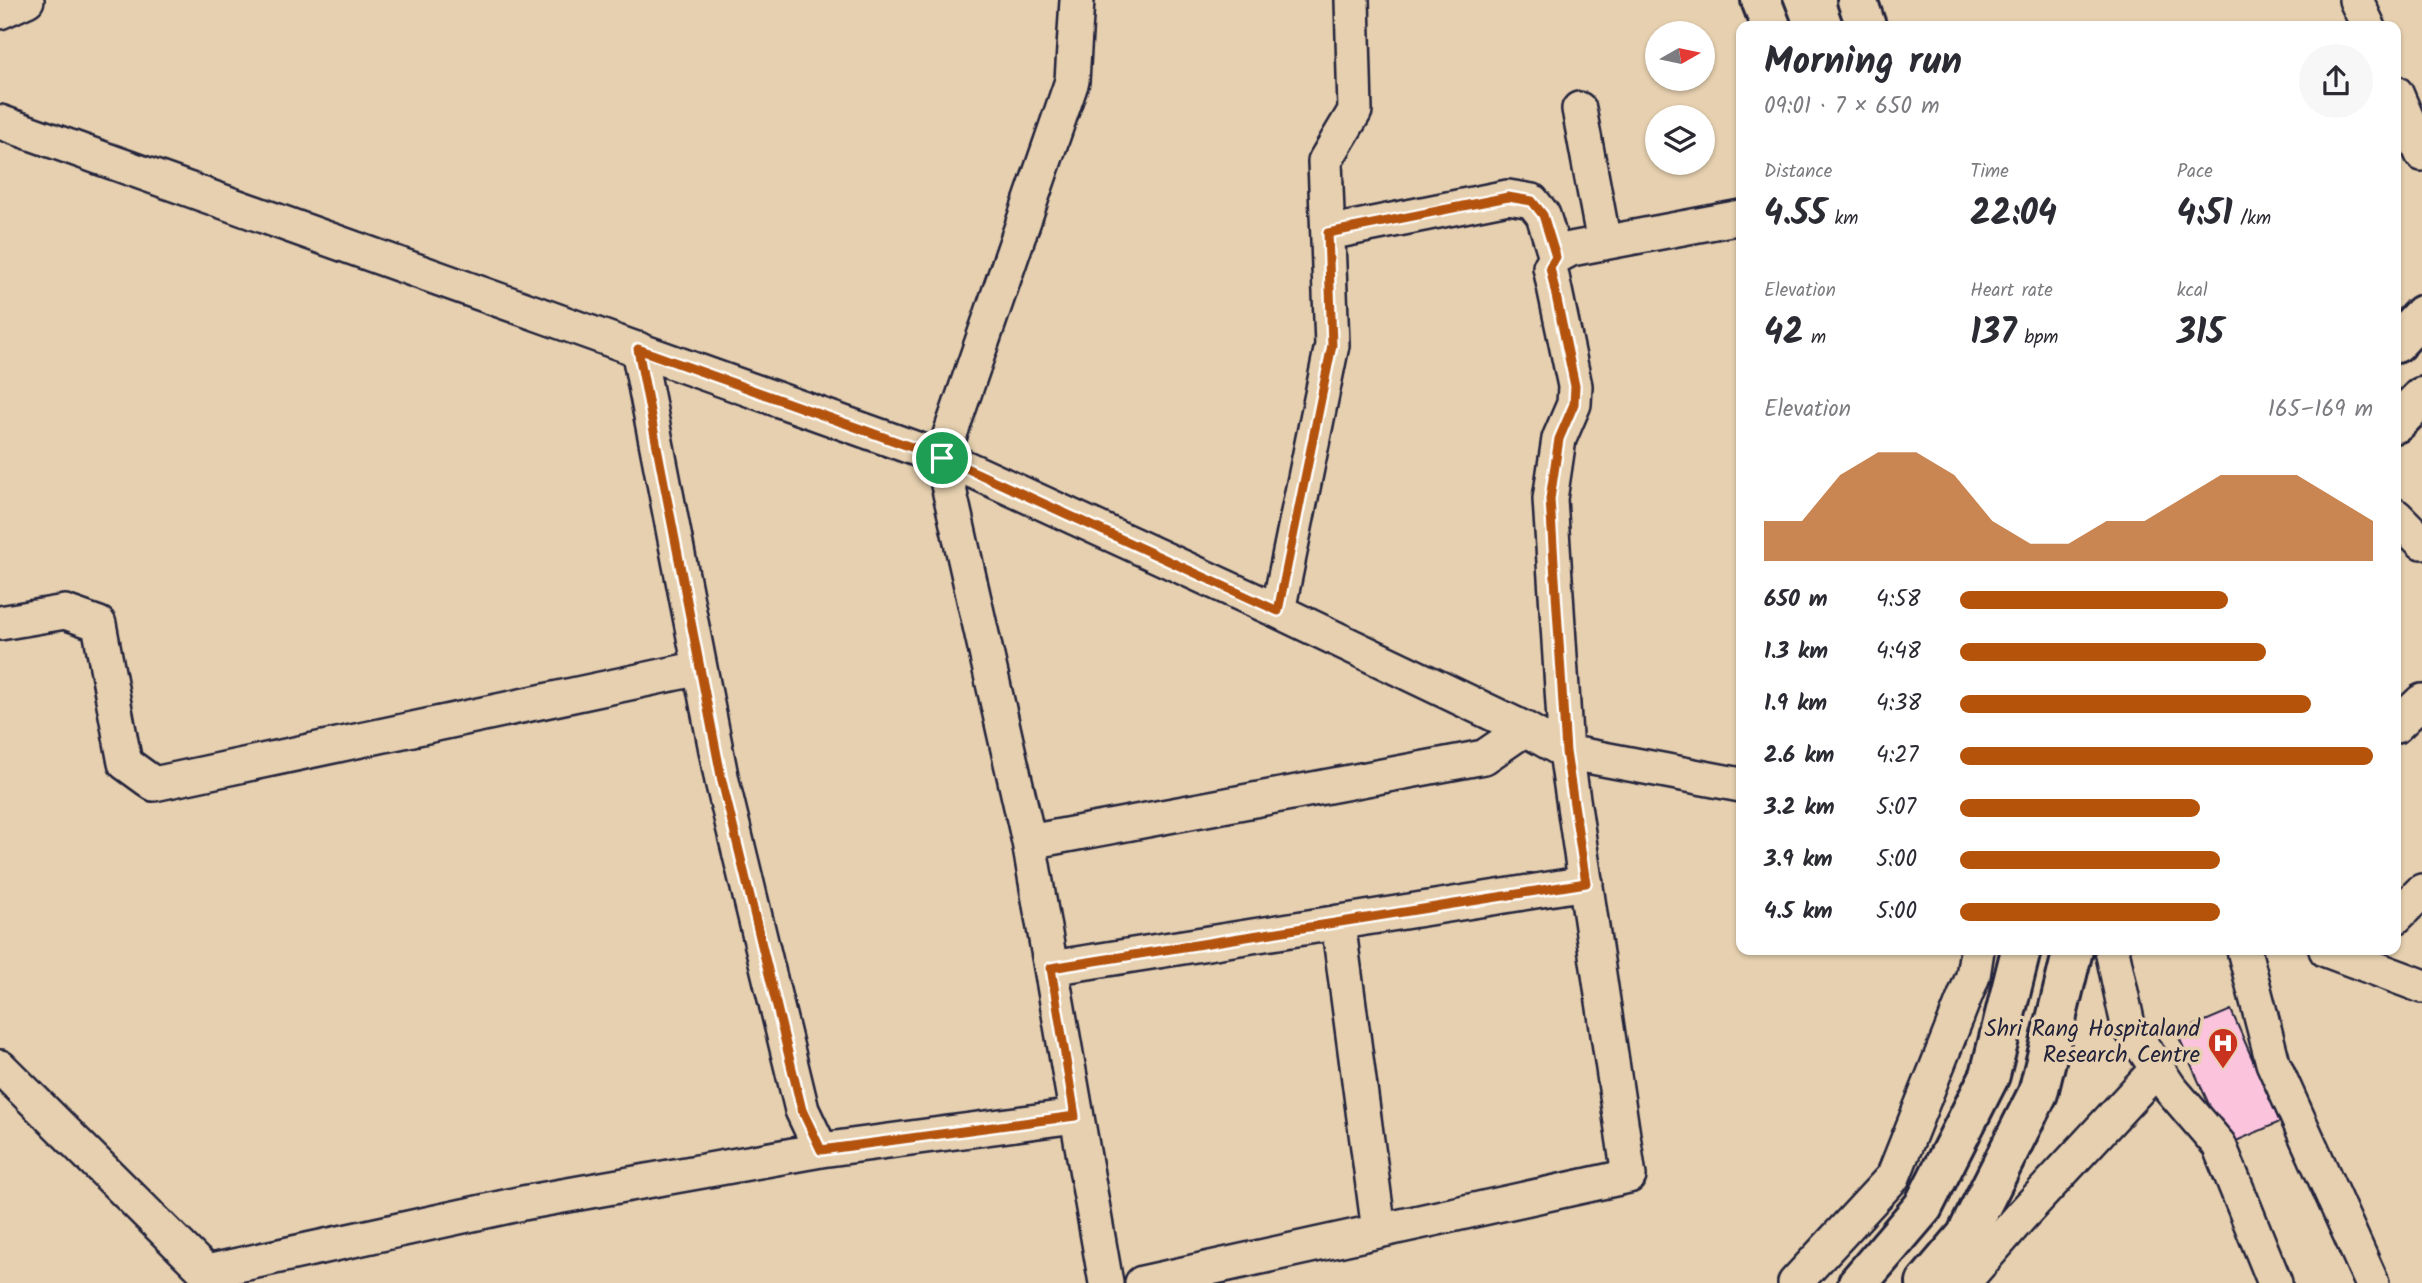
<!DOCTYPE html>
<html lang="en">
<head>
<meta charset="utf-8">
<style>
  :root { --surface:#fff; --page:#f7f7f7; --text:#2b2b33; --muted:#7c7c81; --accent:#b45309 }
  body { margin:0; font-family:Kalam,sans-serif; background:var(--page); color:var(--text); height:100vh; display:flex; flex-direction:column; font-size:26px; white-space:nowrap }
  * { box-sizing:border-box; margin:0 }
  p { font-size:23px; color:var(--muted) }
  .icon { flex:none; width:38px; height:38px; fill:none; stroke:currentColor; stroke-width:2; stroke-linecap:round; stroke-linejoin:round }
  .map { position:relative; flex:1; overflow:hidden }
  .details { position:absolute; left:1736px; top:21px; width:665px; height:934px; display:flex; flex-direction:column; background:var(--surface); border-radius:14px; box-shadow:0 2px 5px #0004 }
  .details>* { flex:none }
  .needle { width:46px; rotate:81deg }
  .tools { position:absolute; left:1645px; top:21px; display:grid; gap:14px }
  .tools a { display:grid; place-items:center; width:70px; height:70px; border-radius:50%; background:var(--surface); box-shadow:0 2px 5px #0004; font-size:35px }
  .pin { position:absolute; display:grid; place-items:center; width:60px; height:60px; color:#fff; margin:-30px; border:4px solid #fff; border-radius:50%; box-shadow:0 2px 7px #0007 }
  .round { display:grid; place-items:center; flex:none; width:74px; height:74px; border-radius:37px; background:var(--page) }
  .overview { display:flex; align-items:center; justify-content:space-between; height:119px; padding:0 28px }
  h1 { font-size:38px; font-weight:600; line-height:52px }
  .figures { display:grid; grid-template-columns:repeat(3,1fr); gap:10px; height:119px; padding:7px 28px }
  .figures div { display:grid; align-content:center }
  .figures b { font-size:35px; font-weight:600 }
  .figures small { font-size:19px; font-weight:400 }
  .figures p { font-size:19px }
  .chart { height:196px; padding:14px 28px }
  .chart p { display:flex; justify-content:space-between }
  .chart svg { width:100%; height:126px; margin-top:7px; fill:var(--accent); opacity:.7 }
  ul { padding:0 28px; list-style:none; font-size:23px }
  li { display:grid; grid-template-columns:112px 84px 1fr; align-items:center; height:52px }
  li i { height:18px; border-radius:9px; background:var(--accent) }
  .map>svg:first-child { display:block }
  .building { fill:#fbc3dc; stroke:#22223b; stroke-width:2 }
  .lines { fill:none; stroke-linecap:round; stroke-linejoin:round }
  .street-casing { stroke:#22223b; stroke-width:38 }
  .secondary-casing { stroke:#22223b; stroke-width:44 }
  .street { stroke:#e6d0af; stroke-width:33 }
  .secondary { stroke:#e6d0af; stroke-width:38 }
  .route-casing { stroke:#fff; stroke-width:14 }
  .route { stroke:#b45309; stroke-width:9 }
  .labels { text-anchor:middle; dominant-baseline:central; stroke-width:7; stroke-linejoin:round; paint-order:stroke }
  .poi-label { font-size:23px; fill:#22223b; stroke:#e6d0af; text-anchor:end }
</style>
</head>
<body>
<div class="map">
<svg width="2422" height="1283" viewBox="0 0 2422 1283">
  <rect width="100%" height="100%" fill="#e6d0af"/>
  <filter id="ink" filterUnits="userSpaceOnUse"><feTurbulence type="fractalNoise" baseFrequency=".0143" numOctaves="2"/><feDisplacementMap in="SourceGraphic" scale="14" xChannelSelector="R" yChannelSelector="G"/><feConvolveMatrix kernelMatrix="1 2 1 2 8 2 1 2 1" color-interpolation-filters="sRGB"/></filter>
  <g filter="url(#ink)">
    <!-- building -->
    <path class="building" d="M2231 1010 2280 1122 2227 1145 2177 1033Z"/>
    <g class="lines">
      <!-- street casing -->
      <g class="street-casing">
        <path id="street" d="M1077 0 1072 81 942 458 1029 842 1106 1283
          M2356 0 2368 26
          M0 12 27 0
          M2396 93 2422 154
          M1579 109 1604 243
          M0 122 953 462 1278 611 1525 729 1566 752 1741 785
          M1328 233 1508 197 1532 201 1543 215 1556 257
          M638 349 722 781 802 1110 821 1150 1075 1116
          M2396 516 2422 542
          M1278 611 1332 345 1325 161 1355 111 1352 0
          M0 623 65 612 99 624 125 763 154 784 700 668
          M2396 726 2422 701
          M1029 842 1484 757 1525 729
          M2396 917 2422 891
          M1338 922 1379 1231
          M2112 950 2128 1025 2170 1088 2219 1145 2275 1283
          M2244 950 2273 1063 2372 1283
          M2326 950 2422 986
          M1051 968 1586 883
          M0 1067 217 1283
          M206 1272 523 1203 821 1150
          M1142 1283 1629 1176 1566 752 1550 499 1559 439 1574 404 1575 386 1550 267 1556 257 1571 249 1741 217
          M1795 1283 1893 1177 1973 976 1977 950
          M1963 1283 2022 1215 2157 1069"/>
      </g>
      <!-- secondary casing -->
      <g class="secondary-casing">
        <path id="secondary" d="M1761 0 1771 26
          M1857 0 1866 26
          M2396 343 2422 315
          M2396 423 2422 397
          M1858 1283 1923 1207 1990 1075 2021 950
          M1926 1283 1966 1236 2038 1093 2073 950"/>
      </g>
      <!-- street -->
      <use href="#street" class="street"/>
      <!-- secondary -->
      <use href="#secondary" class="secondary"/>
    </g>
  </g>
  <g class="lines" filter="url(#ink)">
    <!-- route casing -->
    <g class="route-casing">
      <path id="route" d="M1508 197 1532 201 1543 215 1556 257 1550 267 1575 386 1574 404 1559 439 1550 499 1566 752 1586 883 1051 968 1075 1116 821 1150 802 1110 722 781 638 349 953 462 1278 611 1332 345 1328 233Z"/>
    </g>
    <!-- route -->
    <use href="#route" class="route"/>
  </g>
  <!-- icons -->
  <defs>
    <g id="hospital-pin" transform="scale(1.575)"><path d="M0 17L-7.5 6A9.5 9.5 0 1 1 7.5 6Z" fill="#c8321e" stroke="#e6d0af"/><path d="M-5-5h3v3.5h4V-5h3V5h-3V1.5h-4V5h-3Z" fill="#fff"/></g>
  </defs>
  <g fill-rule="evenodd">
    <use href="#hospital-pin" x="2223" y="1043"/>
  </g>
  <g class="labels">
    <!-- poi labels -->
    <g class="poi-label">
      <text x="2200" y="1030">Shri Rang Hospitaland<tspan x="2200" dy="26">Research Centre</tspan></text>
    </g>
  </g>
</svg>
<div class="tools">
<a><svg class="needle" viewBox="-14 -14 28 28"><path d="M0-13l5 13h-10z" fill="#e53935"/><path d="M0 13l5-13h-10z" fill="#7c7c81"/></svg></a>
<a><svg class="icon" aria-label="layers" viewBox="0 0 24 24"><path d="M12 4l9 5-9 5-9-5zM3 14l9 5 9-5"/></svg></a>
</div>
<div class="pin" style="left:942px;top:458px;background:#1e9e55"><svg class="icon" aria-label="arrive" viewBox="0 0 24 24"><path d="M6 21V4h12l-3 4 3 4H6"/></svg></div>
<section class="details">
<div class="overview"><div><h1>Morning run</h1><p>09:01 · 7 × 650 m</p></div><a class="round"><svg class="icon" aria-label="share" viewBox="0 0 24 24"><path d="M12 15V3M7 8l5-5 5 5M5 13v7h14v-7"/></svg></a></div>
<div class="figures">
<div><p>Distance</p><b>4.55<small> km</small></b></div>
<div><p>Time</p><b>22:04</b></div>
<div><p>Pace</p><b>4:51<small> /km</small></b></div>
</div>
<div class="figures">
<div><p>Elevation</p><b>42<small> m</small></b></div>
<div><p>Heart rate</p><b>137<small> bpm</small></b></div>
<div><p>kcal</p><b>315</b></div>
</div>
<div class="chart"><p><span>Elevation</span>165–169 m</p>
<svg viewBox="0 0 160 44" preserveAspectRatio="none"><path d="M0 44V30L10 30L20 14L30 6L40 6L50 14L60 30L70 38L80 38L90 30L100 30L110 22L120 14L130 14L140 14L150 22L160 30V44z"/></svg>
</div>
<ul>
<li><b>650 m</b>4:58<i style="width:65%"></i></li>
<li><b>1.3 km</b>4:48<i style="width:74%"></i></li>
<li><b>1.9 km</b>4:38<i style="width:85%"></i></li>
<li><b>2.6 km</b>4:27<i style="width:100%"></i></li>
<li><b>3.2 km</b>5:07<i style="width:58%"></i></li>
<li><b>3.9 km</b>5:00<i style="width:63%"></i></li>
<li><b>4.5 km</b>5:00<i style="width:63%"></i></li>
</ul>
</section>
</div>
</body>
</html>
